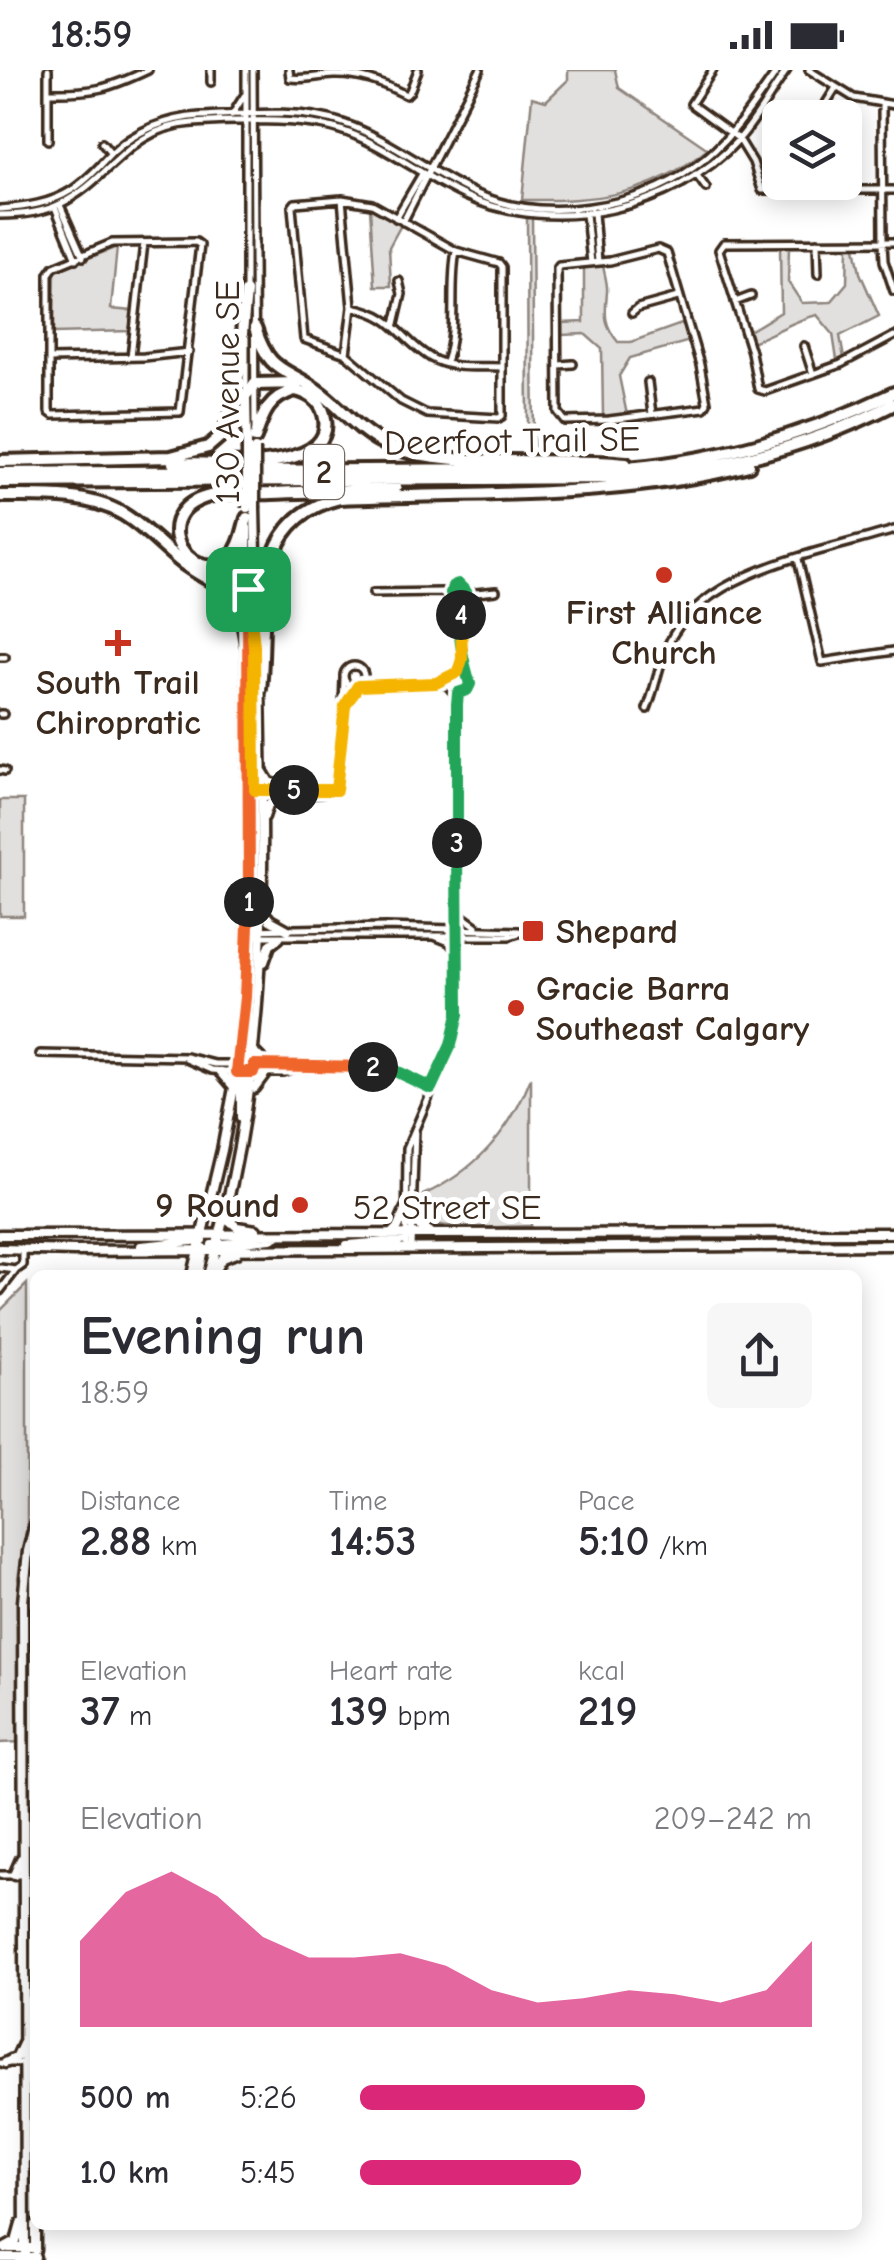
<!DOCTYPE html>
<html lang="en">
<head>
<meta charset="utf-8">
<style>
  :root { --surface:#fff; --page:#f7f7f7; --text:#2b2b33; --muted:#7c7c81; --accent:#db2777 }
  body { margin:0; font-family:"Comic Neue",sans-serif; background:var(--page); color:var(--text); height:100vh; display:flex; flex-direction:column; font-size:38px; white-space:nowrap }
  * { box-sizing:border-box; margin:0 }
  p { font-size:32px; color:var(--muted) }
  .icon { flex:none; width:55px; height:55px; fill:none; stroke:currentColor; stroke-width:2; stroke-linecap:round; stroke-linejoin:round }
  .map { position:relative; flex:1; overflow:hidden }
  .panel { position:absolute; left:30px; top:1200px; width:832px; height:960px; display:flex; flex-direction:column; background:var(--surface); border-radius:15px; box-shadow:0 5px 25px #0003 }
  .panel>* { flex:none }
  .fabs { position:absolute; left:762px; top:30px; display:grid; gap:20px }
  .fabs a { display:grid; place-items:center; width:100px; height:100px; border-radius:15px; background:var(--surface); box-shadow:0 5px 25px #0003; font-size:50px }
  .pin { position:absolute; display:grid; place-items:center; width:85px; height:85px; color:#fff; margin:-42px; border-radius:20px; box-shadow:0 5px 15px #0006 }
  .km { position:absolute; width:50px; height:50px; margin:-25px; border-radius:50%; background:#222; color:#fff; font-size:28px; line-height:50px; text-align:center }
  .round { display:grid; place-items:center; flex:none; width:105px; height:105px; border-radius:15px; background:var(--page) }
  .head { display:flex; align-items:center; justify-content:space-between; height:170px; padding:0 50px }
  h1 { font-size:55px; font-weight:600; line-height:75px }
  .stats { display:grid; grid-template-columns:repeat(3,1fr); gap:15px; height:170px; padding:10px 50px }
  .stats div { display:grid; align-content:center }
  .stats b { font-size:42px; font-weight:600 }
  .stats small { font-size:28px; font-weight:400 }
  .stats p { font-size:28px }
  .chart { height:280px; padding:20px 50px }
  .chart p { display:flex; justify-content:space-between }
  .chart svg { width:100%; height:180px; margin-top:10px; fill:var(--accent); opacity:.7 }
  ul { padding:0 50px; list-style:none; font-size:32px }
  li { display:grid; grid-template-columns:160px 120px 1fr; align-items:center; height:75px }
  li i { height:25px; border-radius:12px; background:var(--accent) }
  .status { display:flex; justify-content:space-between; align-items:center; height:70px; padding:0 50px; background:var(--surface); direction:ltr }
  .status svg { height:28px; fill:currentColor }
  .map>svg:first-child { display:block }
  .green { fill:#e2e0de; stroke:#8e857e; stroke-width:2.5 }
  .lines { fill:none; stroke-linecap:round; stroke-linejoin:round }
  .minor-casing { stroke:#3b2a1e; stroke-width:12 }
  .major-casing { stroke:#3b2a1e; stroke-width:15 }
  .highway-casing { stroke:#3b2a1e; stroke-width:18 }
  .minor { stroke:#fff; stroke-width:5 }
  .major { stroke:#fff; stroke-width:8 }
  .highway { stroke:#fff; stroke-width:10 }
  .major-bridge-casing { stroke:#3b2a1e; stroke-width:15; stroke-linecap:butt }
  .major-bridge { stroke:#fff; stroke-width:8 }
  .split-1-casing { stroke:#fff; stroke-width:20 }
  .split-2-casing { stroke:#fff; stroke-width:20 }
  .split-3-casing { stroke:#fff; stroke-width:20 }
  .split-4-casing { stroke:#fff; stroke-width:20 }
  .split-5-casing { stroke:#fff; stroke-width:20 }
  .split-6-casing { stroke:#fff; stroke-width:20 }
  .split-1 { stroke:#f0652b; stroke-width:12 }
  .split-2 { stroke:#f0652b; stroke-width:12 }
  .split-3 { stroke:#22a559; stroke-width:12 }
  .split-4 { stroke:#22a559; stroke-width:12 }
  .split-5 { stroke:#f5b400; stroke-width:12 }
  .split-6 { stroke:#f5b400; stroke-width:12 }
  .poi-dot { fill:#c8321e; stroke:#fff; stroke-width:4 }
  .labels { text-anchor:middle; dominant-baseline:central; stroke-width:10; stroke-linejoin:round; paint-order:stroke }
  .shield { fill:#fff; stroke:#766a62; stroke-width:2.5 }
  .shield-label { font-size:32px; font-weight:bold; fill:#3b2a1e }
  .street-label { font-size:35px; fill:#3b2a1e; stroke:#fff }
  .poi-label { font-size:35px; font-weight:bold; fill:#3b2a1e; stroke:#fff }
</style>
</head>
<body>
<div class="status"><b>18:59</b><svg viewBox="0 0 49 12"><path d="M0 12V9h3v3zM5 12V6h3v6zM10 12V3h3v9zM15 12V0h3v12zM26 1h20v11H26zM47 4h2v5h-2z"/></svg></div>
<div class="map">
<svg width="894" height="2190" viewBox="0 0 894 2190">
  <rect width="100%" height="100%" fill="#fff"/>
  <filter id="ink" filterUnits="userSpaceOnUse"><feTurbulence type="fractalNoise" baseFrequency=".01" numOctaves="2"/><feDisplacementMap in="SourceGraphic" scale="20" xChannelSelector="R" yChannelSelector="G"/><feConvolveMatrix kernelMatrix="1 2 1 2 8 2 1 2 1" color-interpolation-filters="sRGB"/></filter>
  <g filter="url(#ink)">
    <!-- green -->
    <path class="green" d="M568 0H615L619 18 708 79C648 127 596 131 522 130L532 27 546 31 568 10Z
      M370 138 401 155 389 177 391 216H375Z
      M527 148H532L534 376H528Z
      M780 176H789L788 212 802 233 831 232 847 213 848 177H855L860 203 879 246 840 266 844 288 837 290 833 264 817 245C793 250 775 264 751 272L748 262 781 242Z
      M117 177 111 239 132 241 131 261 54 263 55 201Z
      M603 195C604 203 608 214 607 222 605 244 603 254 618 272H631L684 253 690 271 630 288 619 306 627 345 603 346 602 279 585 264 562 265V253L584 252V198Z
      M0 730H24V846H0Z
      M531 1008V1156C507 1156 436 1163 419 1147L418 1134 423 1133V1125C474 1102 511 1061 531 1008Z
      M27 1214V1456L18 1508 21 1516V1672L0 1673V1241Z"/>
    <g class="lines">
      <!-- minor casing -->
      <g class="minor-casing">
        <path id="minor" d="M48 0V22C92 23 108 19 148 0
          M211 0V12
          M246 0V222
          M253 0 255 360
          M289 0 290 8C305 10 318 6 333 5 360 4 382 13 406 25L410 21 418 0
          M713 0 691 34 739 69 753 92 762 120H894
          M809 0 854 28 894 35
          M48 22V70
          M882 35 883 172 884 191 894 221
          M232 45 244 26
          M817 48 835 19
          M102 73 111 84
          M696 104 706 118
          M342 129 372 134 456 181 499 193 502 197V346L499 348 427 344 401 331 346 284 304 269 292 137 295 133Z
          M342 129 352 237 346 284
          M60 135 83 187
          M55 137 76 189
          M0 139C26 137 50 134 72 120 87 110 99 97 111 84 134 61 168 48 200 46 246 44 299 38 343 53 391 69 431 104 477 124 544 153 636 139 694 97 730 72 753 35 778 0
          M594 143 598 192
          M586 144 591 193
          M0 145C20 145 42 143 60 134 112 109 126 58 193 53 232 50 301 48 337 59 382 72 422 107 465 126 553 166 674 141 739 69 757 49 771 22 787 0
          M396 148 422 104
          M403 152 480 0
          M196 172 200 175 180 342 53 345 49 342V204L54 197 112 173Z
          M817 172 818 204
          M894 172 724 173 719 180 751 282 758 319 765 321 841 294 894 266
          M658 179 667 183 700 295 707 333 704 338 609 350 565 351 558 342 557 199 559 196 610 191Z
          M735 232 751 226
          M352 237C398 246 398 268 431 288 452 300 479 296 502 297
          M632 243 638 238 678 227
          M395 254 402 224 399 211
          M246 268V322
          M804 276 813 304
          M131 287 144 173
          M50 289 144 287 189 282
          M446 292C458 257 449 218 456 181
          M559 295 573 294
          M648 312 652 344
          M798 489 822 592 894 581
          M450 522a8 8 0 1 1 16 0a8 8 0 1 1-16 0Z
          M373 523 443 522 452 525
          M466 524 496 521
          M463 528 460 533 462 589 467 605
          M0 587H5
          M344 606a10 10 0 1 1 20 0a10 10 0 1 1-20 0Z
          M448 612a11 11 0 1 1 22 0a11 11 0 1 1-22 0Z
          M348 628 358 616 439 613 449 616
          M647 639C657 614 659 589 673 565 713 498 824 482 894 460
          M0 644H3
          M0 700 5 701
          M260 720 324 721
          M248 726 320 724 336 720 341 692 344 608
          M458 843 476 856
          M248 860 386 857 519 861
          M248 866H509L522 862
          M434 866 449 872 457 881
          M40 984 187 987 215 994H238
          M187 989 212 1000 239 1002
          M249 995 387 998 431 1019
          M250 1002H283L296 997
          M411 1177 415 1059
          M406 1178 407 1078 451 975 458 944 455 622
          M0 1198 16 1200 0 1221
          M16 1200 23 1195V1180
          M0 1805H24
          M0 1993H35"/>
      </g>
      <!-- major casing -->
      <g class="major-casing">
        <path id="major" d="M246 325 247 379
          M255 438 258 574
          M247 559V458
          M253 568 255 720 260 726
          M263 702 269 712 287 720
          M264 747 268 735 277 726
          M252 801 259 861
          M264 843 270 850 288 860
          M264 892 270 875 279 868
          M248 948 249 994
          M255 983 268 996
          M241 997V1048
          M221 1002 234 1017
          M254 1018 266 1002
          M412 1139 417 1154 430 1162
          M225 1147 237 1157 256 1160
          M0 1165 894 1163
          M390 1165 398 1157 406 1138
          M212 1175 271 1169 277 1166
          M347 1175 399 1171 410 1165
          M141 1176 202 1170
          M0 1179 75 1181 894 1175
          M192 1205 222 1080 237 1002 245 927 249 797 247 573
          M198 1205 203 1178
          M208 1205C269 1007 264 821 260 618
          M212 1205 222 1188 236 1183
          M35 1508V2068
          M14 1805 21 1789
          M5 1993 17 1987 23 1974
          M35 2155V2180
          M5 2178 16 2172 21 2154
          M9 2178H35
          M0 2187H35
          M25 2190 23 1532 28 1481 35 1453"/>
      </g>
      <!-- highway casing -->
      <g class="highway-casing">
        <path id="highway" d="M255 258C270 304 283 296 317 320 340 336 357 360 383 373 441 401 558 386 626 394
          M246 325 255 314 298 313
          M0 391 171 387 208 377 223 364 235 337 246 222
          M173 393C208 392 341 407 324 344 320 330 308 323 295 320 269 327 263 343 255 368
          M0 403 627 398C721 390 809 364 894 323
          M0 412 623 408C717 400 810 377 894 334
          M0 426C39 426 88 423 123 444 146 458 163 478 184 494 230 527 236 508 247 574
          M247 448C243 460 242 474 233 484 206 516 158 474 183 441 191 431 204 427 217 424 235 421 253 424 272 423 313 421 355 421 396 417
          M200 500 239 502 255 496
          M260 619C268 546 247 450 340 428 478 422 614 430 749 395"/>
      </g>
      <!-- minor -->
      <use href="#minor" class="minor"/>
      <!-- major -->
      <use href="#major" class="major"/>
      <!-- highway -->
      <use href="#highway" class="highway"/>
      <!-- major-bridge casing -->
      <g class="major-bridge-casing">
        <path id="major-bridge" d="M247 438V379
          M255 438V379"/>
      </g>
      <!-- major-bridge -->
      <use href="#major-bridge" class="major-bridge"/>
    </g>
  </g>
  <g class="lines" filter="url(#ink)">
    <!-- split-1 casing -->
    <g class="split-1-casing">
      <path id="split-1" d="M248 519 249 832"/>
    </g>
    <!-- split-2 casing -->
    <g class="split-2-casing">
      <path id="split-2" d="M249 832 245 927 237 1002H253L254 995 373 997"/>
    </g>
    <!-- split-3 casing -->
    <g class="split-3-casing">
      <path id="split-3" d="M373 997 393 1000 431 1018 451 975 458 944 457 773"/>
    </g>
    <!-- split-4 casing -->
    <g class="split-4-casing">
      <path id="split-4" d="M457 773V634L458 623 467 620 470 614C462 587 453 546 466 522L458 514 453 516 451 523 460 533 461 545"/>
    </g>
    <!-- split-5 casing -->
    <g class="split-5-casing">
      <path id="split-5" d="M294 720H336L345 636 358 616 436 613 458 602 462 589 461 545"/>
    </g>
    <!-- split-6 casing -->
    <g class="split-6-casing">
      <path id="split-6" d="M248 519 254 576 255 720H294"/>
    </g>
    <!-- split-1 -->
    <use href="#split-1" class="split-1"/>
    <!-- split-2 -->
    <use href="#split-2" class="split-2"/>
    <!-- split-3 -->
    <use href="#split-3" class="split-3"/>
    <!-- split-4 -->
    <use href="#split-4" class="split-4"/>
    <!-- split-5 -->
    <use href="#split-5" class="split-5"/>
    <!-- split-6 -->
    <use href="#split-6" class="split-6"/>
  </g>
  <!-- markers -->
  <g class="poi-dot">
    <circle cx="664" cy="505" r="10"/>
    <path d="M113 558h10v10h10v10h-10v10h-10v-10h-10v-10h10z"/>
    <rect x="521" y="849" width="24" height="24" rx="5"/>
    <circle cx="516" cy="938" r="10"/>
    <circle cx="300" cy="1135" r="10"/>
  </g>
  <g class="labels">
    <!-- shield labels -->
    <rect class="shield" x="304" y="375" width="40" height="54" rx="8"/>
    <g class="shield-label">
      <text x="324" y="402">2</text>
    </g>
    <!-- street labels -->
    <g class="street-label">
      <text transform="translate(227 322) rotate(-90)">130 Avenue SE</text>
      <text transform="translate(512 371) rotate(-1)">Deerfoot Trail SE</text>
      <text x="447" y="1137">52 Street SE</text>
    </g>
    <!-- poi labels -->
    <g class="poi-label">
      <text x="664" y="542">First Alliance<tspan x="664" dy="40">Church</tspan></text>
      <text x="118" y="612">South Trail<tspan x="118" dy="40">Chiropratic</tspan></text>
      <text x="556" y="861" text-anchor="start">Shepard</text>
      <text x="536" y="918" text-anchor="start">Gracie Barra<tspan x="536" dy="40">Southeast Calgary</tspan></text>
      <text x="280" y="1135" text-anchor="end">9 Round</text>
    </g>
  </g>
</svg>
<div class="fabs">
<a><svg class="icon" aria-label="layers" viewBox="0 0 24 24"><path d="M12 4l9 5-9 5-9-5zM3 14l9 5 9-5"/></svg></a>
</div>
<div class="pin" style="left:248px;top:519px;background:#1e9e55"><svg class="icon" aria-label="arrive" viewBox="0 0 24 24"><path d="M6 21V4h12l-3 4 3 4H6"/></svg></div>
<b class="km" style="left:249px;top:832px">1</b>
<b class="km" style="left:373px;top:997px">2</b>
<b class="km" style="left:457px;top:773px">3</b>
<b class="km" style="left:461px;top:545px">4</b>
<b class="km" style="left:294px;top:720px">5</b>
<section class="panel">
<div class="head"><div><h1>Evening run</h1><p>18:59</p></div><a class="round"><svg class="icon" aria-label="share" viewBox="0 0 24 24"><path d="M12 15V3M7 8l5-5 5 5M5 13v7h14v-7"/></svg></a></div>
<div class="stats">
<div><p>Distance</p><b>2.88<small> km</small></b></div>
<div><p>Time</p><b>14:53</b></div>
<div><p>Pace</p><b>5:10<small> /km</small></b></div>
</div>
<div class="stats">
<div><p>Elevation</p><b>37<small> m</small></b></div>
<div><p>Heart rate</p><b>139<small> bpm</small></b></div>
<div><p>kcal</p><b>219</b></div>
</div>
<div class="chart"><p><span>Elevation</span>209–242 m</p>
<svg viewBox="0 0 160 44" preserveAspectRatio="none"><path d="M0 44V23L10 11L20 6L30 12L40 22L50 27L60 27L70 26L80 29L90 35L100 38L110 37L120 35L130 36L140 38L150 35L160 23V44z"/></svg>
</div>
<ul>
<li><b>500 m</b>5:26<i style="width:63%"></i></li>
<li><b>1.0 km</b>5:45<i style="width:49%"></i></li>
</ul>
</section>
</div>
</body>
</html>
